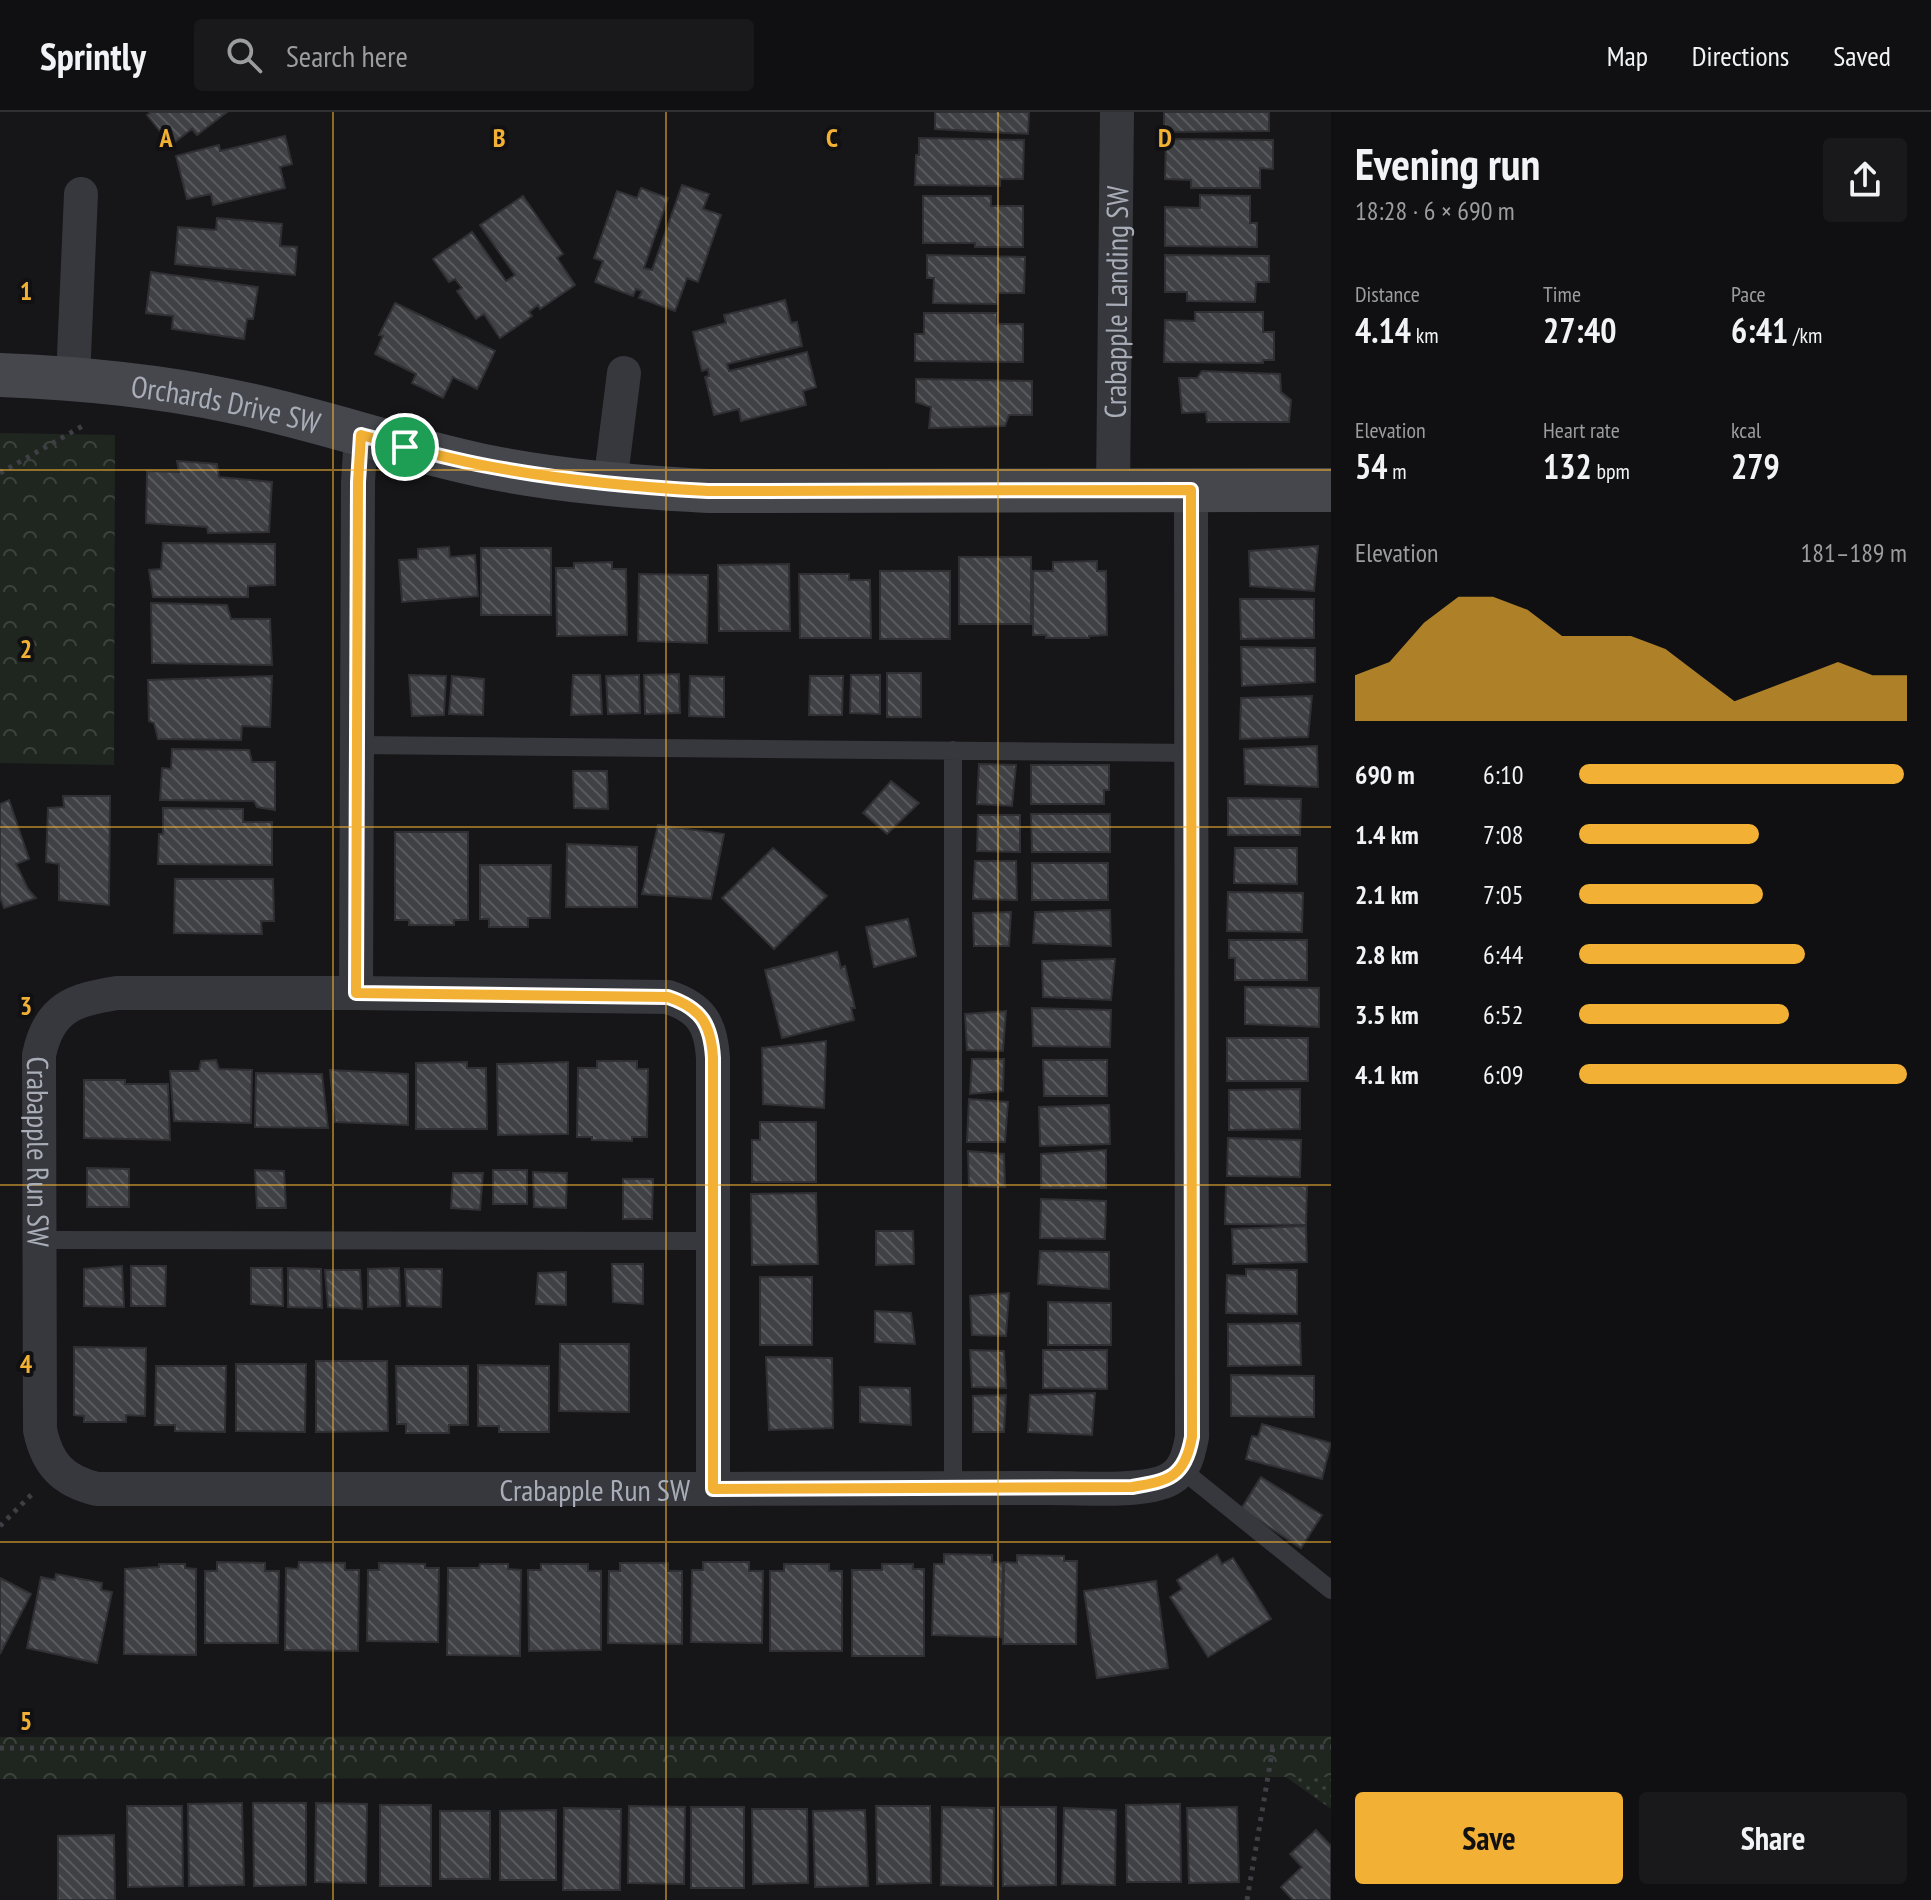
<!DOCTYPE html>
<html lang="en">
<head>
<meta charset="utf-8">
<style>
  :root { --surface:#101012; --page:#19191b; --text:#f1f3f6; --muted:#9c9d9f; --line:#303032; --accent:#f2b134 }
  body { margin:0; font-family:"PT Sans Narrow",sans-serif; background:var(--page); color:var(--text); height:100vh; display:flex; flex-direction:column; font-size:30px; white-space:nowrap }
  * { box-sizing:border-box; margin:0 }
  p { font-size:26px; color:var(--muted) }
  .icon { flex:none; width:44px; height:44px; fill:none; stroke:currentColor; stroke-width:2; stroke-linecap:round; stroke-linejoin:round }
  .map { position:relative; flex:1; overflow:hidden }
  .details { display:flex; flex-direction:column; background:var(--surface); width:600px }
  .details>* { flex:none }
  .pin { position:absolute; display:grid; place-items:center; width:68px; height:68px; color:#fff; margin:-34px; border:4px solid #fff; border-radius:50%; box-shadow:0 2px 8px #0007 }
  .round { display:grid; place-items:center; flex:none; width:84px; height:84px; border-radius:8px; background:var(--page) }
  .overview { display:flex; align-items:center; justify-content:space-between; height:136px; padding:0 24px }
  h1 { font-size:44px; font-weight:700; line-height:60px }
  .stats { display:grid; grid-template-columns:repeat(3,1fr); gap:12px; height:136px; padding:8px 24px }
  .stats div { display:grid; align-content:center }
  .stats b { font-size:34px; font-weight:700 }
  .stats small { font-size:22px; font-weight:400 }
  .stats p { font-size:22px }
  .chart { height:224px; padding:16px 24px }
  .chart p { display:flex; justify-content:space-between }
  .chart svg { width:100%; height:144px; margin-top:8px; fill:var(--accent); opacity:.7 }
  .button { display:flex; gap:16px; margin-top:auto; padding:16px 24px }
  .button a { flex:1; height:92px; border-radius:8px; background:var(--accent); color:#111; font-size:32px; font-weight:700; line-height:92px; text-align:center }
  .button a+a { background:var(--page); color:var(--text) }
  ul { padding:0 24px; list-style:none; font-size:26px }
  li { display:grid; grid-template-columns:128px 96px 1fr; align-items:center; height:60px }
  li i { height:20px; border-radius:10px; background:var(--accent) }
  header { display:flex; align-items:center; gap:48px; box-sizing:border-box; height:112px; padding:0 40px; background:var(--surface); border-bottom:2px solid var(--line) }
  header strong { font-size:38px }
  nav { display:flex; gap:44px; margin-inline-start:auto; font-size:28px }
  .search { width:560px; height:72px; background:var(--page); display:flex; align-items:center; gap:20px; box-sizing:border-box; padding:0 28px; border-radius:8px; color:var(--muted); font-size:30px }
  main { display:flex; flex:1; min-height:0 }
  .map>svg:first-child { display:block }
  .grass { fill:url(#grass-dots) }
  .forest { fill:url(#forest-crowns) }
  .building { fill:url(#building-back-hatch); stroke:#303034; stroke-width:2 }
  .lines { fill:none; stroke-linecap:round; stroke-linejoin:round }
  .path { stroke:#3d3f44; stroke-width:5; stroke-dasharray:4 6; stroke-linecap:butt }
  .lane { stroke:#37383d; stroke-width:18 }
  .street { stroke:#37383d; stroke-width:34 }
  .secondary { stroke:#45474d; stroke-width:44 }
  .route-casing { stroke:#fff; stroke-width:16 }
  .route { stroke:#f2b134; stroke-width:10 }
  .grid { fill:none; stroke:#f2b134; stroke-width:2; stroke-opacity:0.55 }
  .labels { text-anchor:middle; dominant-baseline:central; stroke-width:8; stroke-linejoin:round; paint-order:stroke }
  .street-label { font-size:30px; fill:#a8adb8; stroke:#111113 }
  .grid-label { font-size:26px; text-anchor:middle; font-weight:bold; fill:#f2b134; stroke:#111113; stroke-width:8; stroke-linejoin:round; paint-order:stroke }
</style>
</head>
<body>
<header>
<strong>Sprintly</strong>
<div class="search"><svg class="icon" aria-label="search" viewBox="0 0 24 24"><circle cx="10" cy="10" r="6"/><path d="M15 15l6 6"/></svg>Search here</div>
<nav><a>Map</a><a>Directions</a><a>Saved</a></nav>
</header>
<main>
<div class="map">
<svg width="1331" height="1788" viewBox="0 0 1331 1788">
  <defs>
    <pattern id="grass-dots" width="8" height="8" patternUnits="userSpaceOnUse" patternTransform="scale(2)"><rect width="8" height="8" fill="#1e261f"/><path d="M2 2h.1M6 6h.1" fill="none" stroke="#3c433d" stroke-width="1.8" stroke-linecap="round"/></pattern>
    <pattern id="forest-crowns" width="20" height="18" patternUnits="userSpaceOnUse" patternTransform="scale(2)"><rect width="20" height="18" fill="#1e261f"/><path d="M2 6a3 3 0 1 1 6 0M12 15a3 3 0 1 1 6 0" fill="none" stroke="#3c433d"/></pattern>
    <pattern id="building-back-hatch" width="6" height="6" patternUnits="userSpaceOnUse" patternTransform="scale(2)"><rect width="6" height="6" fill="#404145"/><path d="M-1 5l2 2M0 0l6 6M5-1l2 2" fill="none" stroke="#595a5e"/></pattern>
  </defs>
  <rect width="100%" height="100%" fill="#161618"/>
  <!-- grass -->
  <path class="grass" d="M1286 1665H1331V1697Z"/>
  <!-- forest -->
  <path class="forest" d="M0 321 115 323 114 653 0 651Z
    M1331 1624V1665L0 1667V1625Z"/>
  <!-- building -->
  <path class="building" d="M151 0H227L197 23 192 17 171 33 147 3Z
    M935 0H1029L1028 22 935 17Z
    M1164 0H1269V19L1164 20Z
    M285 24 292 52 280 55 285 76 213 93 211 82 187 87 176 44 219 33 220 39Z
    M919 26 1024 28 1023 67H1000V74L915 73 916 43H919Z
    M1166 27 1273 28V57L1260 56V76H1191V68L1165 67Z
    M682 73 709 82 703 97 721 103 698 170 687 166 675 199 639 186 642 179 636 177 633 184 595 170 603 149 594 146 617 79 637 86 641 76 668 86 644 156 652 158Z
    M1200 83 1250 84V111H1257V135L1165 134V95L1200 96Z
    M523 84 563 142 557 146 575 173 540 197 538 193 529 200 532 204 500 226 484 202 476 207 457 179 462 176 455 167 449 170 433 147 472 120 506 169 515 163 480 113Z
    M923 84H991V94H1023V135H975V131H923Z
    M217 106 282 112 280 134 297 135 295 163 175 152 178 115 216 118Z
    M927 143 1025 145 1024 181H998L997 192 933 191 934 166H927Z
    M1165 143 1269 144V170H1256L1255 190 1187 189V180H1165Z
    M151 160 258 175 253 207H247L244 227 172 217 173 204 146 201Z
    M785 188 791 211 797 210 802 234 727 252 729 259 807 240 816 275 803 279 806 293 741 309 739 297 714 303 705 265 709 264 708 257 702 259 693 220 726 211 724 203Z
    M395 191 495 239 477 277 453 265 443 286 412 271 416 262 375 242 383 224 379 223Z
    M1195 200H1263V220H1274V248H1263V251L1164 250 1165 208 1195 209Z
    M924 201H997V212H1023V250L915 249V222H924Z
    M1202 259 1280 262 1281 280 1291 288 1289 310H1207L1206 300 1182 301 1179 266H1197Z
    M916 267 1032 269V303H1009L1005 314 929 316 931 295 916 290Z
    M177 349 217 352 219 365 272 370 269 420 208 421 207 415 146 411 147 359 179 360Z
    M163 431 275 432V473L248 474V485H153L149 458 161 457Z
    M1318 434 1314 479 1250 474 1249 439Z
    M449 435 450 445 475 443 478 484 402 490 399 448 418 447V437Z
    M481 436H551V503H481Z
    M959 445H1031V512H959Z
    M1097 449V459H1106L1107 523 1089 524V526H1046V523H1033V459H1053V450Z
    M612 450V457H626L627 523 557 524 556 456H574V451Z
    M789 452 790 519H719L718 453Z
    M880 459H950V527H880Z
    M639 462 708 463 707 531 638 529Z
    M799 462H849V468H870L871 526H800Z
    M1240 487H1314V526L1241 527Z
    M151 491 227 493 231 507H270L272 553 152 551Z
    M1241 535 1315 536V570L1242 574Z
    M887 561H921V605H887Z
    M679 562 680 601 645 602 644 563Z
    M409 563 446 564 444 603 412 604Z
    M573 563H600L602 602 571 603Z
    M639 563 640 601 608 602 606 564Z
    M851 563H880V602L850 601Z
    M272 564 270 615 242 614 241 628 158 627 154 611 149 609 148 568Z
    M452 564 484 567 483 603 449 602Z
    M690 564 724 565V605L689 604Z
    M810 564H843L842 603H809Z
    M1312 584 1308 625 1240 627 1241 586Z
    M1317 634 1318 675 1245 672 1244 637Z
    M172 637 249 638 252 650H275V698L257 695 254 689 160 688 162 656 171 657Z
    M979 652 1016 653 1012 694 977 692Z
    M1031 653H1109V678H1104V692H1031Z
    M573 659H607L608 697 574 696Z
    M891 669 919 691 887 722 863 701Z
    M63 684H110L109 793 59 788V752L46 750 48 696 64 695Z
    M1228 686 1301 687 1300 723H1228Z
    M9 688 29 747 16 752 28 777 36 786 4 796 0 785V692Z
    M163 696 243 697V710H272V753L158 752 159 722H163Z
    M1031 702H1110V740H1032Z
    M978 703H1020V740L977 739Z
    M658 713 724 722 711 787 642 782Z
    M395 720H468V808H454V813H409V808H395Z
    M567 732 637 735V795H566Z
    M773 736 827 784 774 837 722 786Z
    M1235 736H1297V772L1234 771Z
    M975 749H1016L1017 788 973 787Z
    M1032 751H1108V788H1032Z
    M480 753H551L550 806H528V815H489V807H480Z
    M175 767H273L274 809H261L262 822 174 821Z
    M1228 780 1303 781 1302 820 1227 819Z
    M1110 798 1111 834 1033 831 1035 800Z
    M1011 800 1009 834H974L973 801Z
    M908 807 916 844 874 855 866 815Z
    M1229 828H1307V868H1235V846H1229Z
    M837 840 841 856 845 854 855 896H851L854 908 782 926 765 858Z
    M1115 847 1111 888 1043 885 1042 849Z
    M1245 875 1319 876V915L1245 912Z
    M1032 896 1111 898 1110 935 1033 934Z
    M1006 899 1003 939 967 938 965 902Z
    M1227 926H1308V969H1227Z
    M826 929 824 996 763 992 762 936Z
    M972 947H1004L1003 979 970 982Z
    M216 948 219 957 252 958 251 1011 174 1009 170 959H199L201 949Z
    M1043 948H1107V984H1044Z
    M597 949H637V957H648L647 1025H632V1029L592 1028V1025H577L578 956H597Z
    M467 950V956H486L487 1017H416V951Z
    M568 950V1022L498 1023 497 952Z
    M330 958 408 962V1013L335 1010Z
    M256 961 322 962 328 1016 255 1015Z
    M84 968H125V972H168L170 1028 84 1026Z
    M1300 977V1017L1229 1018V978Z
    M969 987 1008 990 1005 1030H967Z
    M1109 993 1110 1032 1040 1034 1039 995Z
    M760 1010H816V1070H752V1028H760Z
    M1228 1026 1301 1028 1300 1065 1227 1064Z
    M1106 1038V1076H1041V1042Z
    M968 1039 1004 1042 1005 1075 969 1074Z
    M87 1056 129 1057V1095H87Z
    M255 1058 284 1059 286 1096H257Z
    M493 1058H527V1092H493Z
    M533 1060 567 1061 566 1096 534 1095Z
    M453 1061H483L480 1098 451 1096Z
    M623 1067H653L652 1107H623Z
    M1226 1073 1307 1074 1306 1113 1225 1112Z
    M816 1081 818 1152 752 1153 751 1082Z
    M1041 1087 1106 1089 1105 1127 1040 1126Z
    M1306 1114 1307 1150 1233 1152 1232 1117Z
    M876 1119H913L914 1152 876 1153Z
    M1040 1139 1109 1140V1177L1038 1172Z
    M612 1152H643V1192L613 1190Z
    M122 1154 124 1195 84 1194V1157Z
    M131 1154H166L165 1194H131Z
    M251 1156H282L283 1194 251 1192Z
    M288 1156 321 1157 322 1196 288 1195Z
    M399 1156 400 1194 368 1195V1157Z
    M405 1157H442L441 1195 407 1194Z
    M1246 1157 1297 1158V1202L1226 1201 1227 1163 1246 1164Z
    M325 1158H360L362 1197 328 1195Z
    M566 1160V1193L536 1192 538 1161Z
    M760 1165H812V1233H760Z
    M1009 1181 1006 1224 972 1223 970 1184Z
    M1048 1190 1111 1191V1233H1048Z
    M875 1199 911 1201 915 1232 875 1230Z
    M1300 1211 1301 1253 1228 1254V1212Z
    M560 1232H629V1300L559 1299Z
    M74 1235 146 1236 145 1304 126 1303V1310H84V1304L74 1303Z
    M970 1238 1004 1239 1006 1276 972 1275Z
    M1043 1238H1107V1277L1043 1276Z
    M766 1245 832 1246 833 1316 769 1318Z
    M316 1249H387L388 1319 316 1320Z
    M236 1252H306L305 1320 236 1319Z
    M478 1253 549 1254V1320H499V1314H478Z
    M156 1254H226L225 1320 175 1319V1313H155Z
    M396 1254H468V1313H449V1321H406V1312H397Z
    M1231 1263 1314 1264V1305L1231 1304Z
    M860 1275 910 1276 911 1313 860 1310Z
    M1095 1281 1092 1323 1028 1320 1030 1283Z
    M1006 1283 1004 1320H973V1284Z
    M1262 1312 1331 1331 1322 1367 1246 1347 1252 1324 1258 1325Z
    M1261 1365 1322 1403 1301 1436 1241 1397Z
    M944 1442 992 1443V1450L1003 1451 1001 1525 932 1523 934 1452H944Z
    M1017 1443 1064 1444V1449H1077L1076 1532H1003L1004 1450 1017 1451Z
    M1217 1443 1222 1452 1233 1446 1271 1507 1208 1545 1170 1485 1182 1477 1177 1468Z
    M217 1450 265 1451V1459H279L278 1531H205V1459H217Z
    M299 1450 345 1451V1458H359L358 1539 285 1538 286 1456 298 1457Z
    M703 1450H749V1459H763L762 1531 691 1530 692 1458H703Z
    M379 1451 425 1452V1456H439L438 1530 367 1529 368 1458H379Z
    M620 1451H668V1459H682V1532L608 1531 609 1459H620Z
    M159 1452H185V1456L196 1457V1543L124 1542 125 1457 159 1455Z
    M480 1452H508V1457L521 1458 520 1544 447 1543 448 1456H479Z
    M541 1452H588V1459H601V1538L529 1539 528 1458H541Z
    M784 1452H829V1459H842V1539H770V1459H784Z
    M882 1452H913V1457H924V1544H852V1458H882Z
    M56 1462 102 1471 101 1478 112 1480 97 1551 27 1536 41 1465 55 1468Z
    M0 1466 31 1482 0 1542Z
    M1156 1469 1168 1556 1097 1566 1084 1479Z
    M242 1691 244 1773 189 1774 188 1692Z
    M253 1691H306V1773L254 1774Z
    M316 1691 367 1692 366 1771 315 1770Z
    M1180 1692 1181 1770H1127L1126 1693Z
    M380 1693H431V1774H380Z
    M127 1694H182L183 1774 128 1775Z
    M629 1694 685 1695 684 1772 628 1771Z
    M876 1694H930L931 1771 877 1772Z
    M691 1695H744V1776H691Z
    M942 1695 994 1696 993 1774 941 1773Z
    M1001 1695H1056V1773L1003 1774Z
    M1237 1695 1239 1770 1189 1771 1187 1696Z
    M564 1696 621 1697 620 1778H563Z
    M1064 1696 1116 1698 1115 1773 1062 1772Z
    M752 1697H807L808 1771 753 1772Z
    M556 1698V1768H500V1699Z
    M865 1698 868 1774 815 1775 813 1699Z
    M440 1699H490V1767H440Z
    M1316 1718 1331 1734V1788H1293L1281 1775 1302 1755 1290 1742Z
    M114 1723 115 1788H58V1724Z"/>
  <g class="lines">
    <!-- path -->
    <path class="path" d="M0 361 86 312
      M0 1414 33 1381
      M0 1636 1331 1635
      M1247 1788 1273 1635"/>
    <!-- lane -->
    <path class="lane" d="M357 633 1192 641
      M953 638V1377
      M41 1128 713 1129
      M1181 1357 1331 1478"/>
    <!-- street -->
    <g class="street">
      <path d="M73 267 81 82"/>
      <path d="M610 372 624 261"/>
      <path id="s1" d="M1113 378 1117 0"/>
      <path d="M356 881 358 370 361 323"/>
      <path id="s2" d="M713 1377V946C711 912 701 896 668 885L356 881H117C74 888 49 895 39 943L40 1318C47 1352 63 1369 97 1377H713C825 1377 937 1377 1049 1376 1079 1376 1146 1381 1170 1367 1186 1358 1189 1340 1192 1325L1191 378"/>
    </g>
    <!-- secondary -->
    <path class="secondary" id="s3" d="M0 263C77 266 154 273 230 289 316 306 398 336 484 354 558 369 633 375 708 379L1331 378"/>
  </g>
  <g class="lines">
    <!-- route casing -->
    <g class="route-casing">
      <path id="route" d="M361 323C402 334 444 346 487 354 560 368 634 375 708 379L1191 378 1192 1325C1185 1365 1169 1369 1132 1375L713 1377V946C711 912 701 896 668 885L356 881 358 370Z"/>
    </g>
    <!-- route -->
    <use href="#route" class="route"/>
  </g>
  <!-- grid -->
  <path class="grid" d="M333 0V1788M666 0V1788M998 0V1788M0 358H1331M0 715H1331M0 1073H1331M0 1430H1331"/>
  <g class="labels">
    <!-- street labels -->
    <g class="street-label">
      <text stroke="none"><textPath href="#s1" startOffset="188">Crabapple Landing SW</textPath></text>
      <text stroke="none"><textPath href="#s3" startOffset="228">Orchards Drive SW</textPath></text>
      <text stroke="none"><textPath href="#s2" startOffset="1270">Crabapple Run SW</textPath></text>
      <text stroke="none"><textPath href="#s2" startOffset="2134">Crabapple Run SW</textPath></text>
    </g>
  </g>
  <g class="grid-label">
    <text x="166" y="35">A</text>
    <text x="499" y="35">B</text>
    <text x="832" y="35">C</text>
    <text x="1165" y="35">D</text>
    <text x="26" y="188">1</text>
    <text x="26" y="546">2</text>
    <text x="26" y="903">3</text>
    <text x="26" y="1261">4</text>
    <text x="26" y="1618">5</text>
  </g>
</svg>
<div class="pin" style="left:405px;top:335px;background:#1e9e55"><svg class="icon" aria-label="arrive" viewBox="0 0 24 24"><path d="M6 21V4h12l-3 4 3 4H6"/></svg></div>
</div>
<section class="details">
<div class="overview"><div><h1>Evening run</h1><p>18:28 · 6 × 690 m</p></div><a class="round"><svg class="icon" aria-label="share" viewBox="0 0 24 24"><path d="M12 15V3M7 8l5-5 5 5M5 13v7h14v-7"/></svg></a></div>
<div class="stats">
<div><p>Distance</p><b>4.14<small> km</small></b></div>
<div><p>Time</p><b>27:40</b></div>
<div><p>Pace</p><b>6:41<small> /km</small></b></div>
</div>
<div class="stats">
<div><p>Elevation</p><b>54<small> m</small></b></div>
<div><p>Heart rate</p><b>132<small> bpm</small></b></div>
<div><p>kcal</p><b>279</b></div>
</div>
<div class="chart"><p><span>Elevation</span>181–189 m</p>
<svg viewBox="0 0 160 44" preserveAspectRatio="none"><path d="M0 44V30L10 26L20 14L30 6L40 6L50 10L60 18L70 18L80 18L90 22L100 30L110 38L120 34L130 30L140 26L150 30L160 30V44z"/></svg>
</div>
<ul>
<li><b>690 m</b>6:10<i style="width:99%"></i></li>
<li><b>1.4 km</b>7:08<i style="width:55%"></i></li>
<li><b>2.1 km</b>7:05<i style="width:56%"></i></li>
<li><b>2.8 km</b>6:44<i style="width:69%"></i></li>
<li><b>3.5 km</b>6:52<i style="width:64%"></i></li>
<li><b>4.1 km</b>6:09<i style="width:100%"></i></li>
</ul>
<div class="button"><a>Save</a><a>Share</a></div>
</section>
</main>
</body>
</html>
